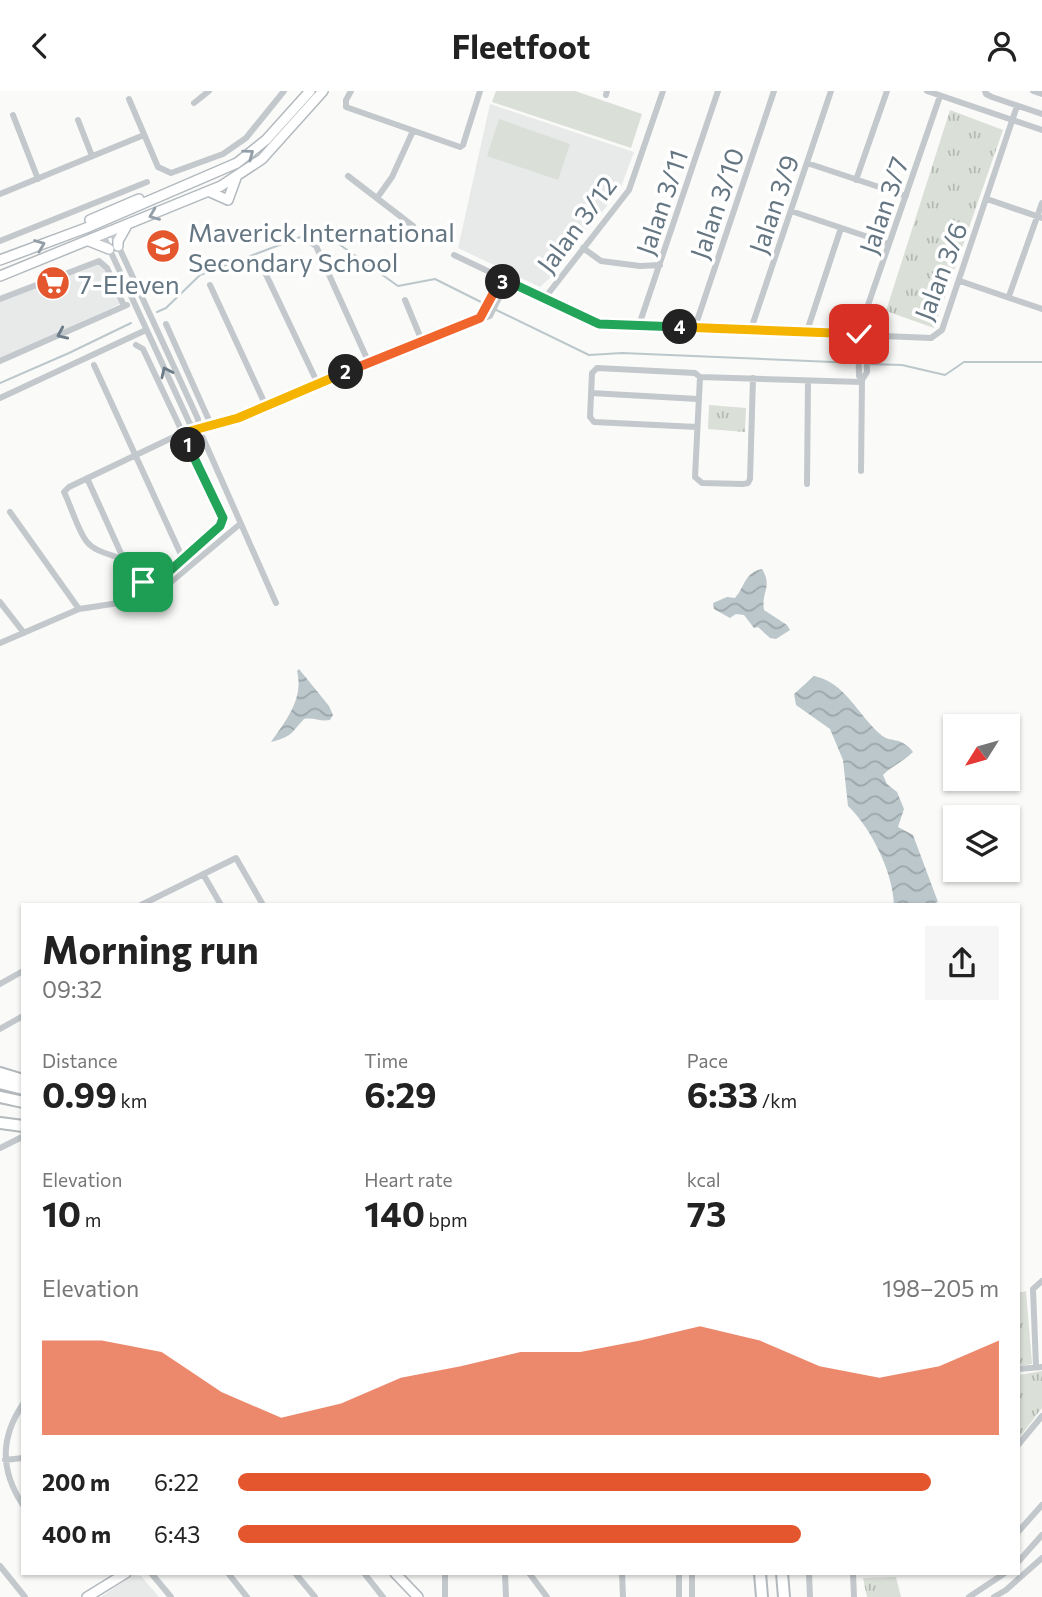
<!DOCTYPE html>
<html lang="en">
<head>
<meta charset="utf-8">
<style>
  :root { --surface:#fff; --page:#f6f6f6; --text:#222; --muted:#767676; --accent:#e4572e }
  body { margin:0; font-family:Commissioner,sans-serif; background:var(--page); color:var(--text); height:100vh; display:flex; flex-direction:column; font-size:26px; white-space:nowrap }
  * { box-sizing:border-box; margin:0 }
  p { font-size:23px; color:var(--muted) }
  .icon { flex:none; width:38px; height:38px; fill:none; stroke:currentColor; stroke-width:2; stroke-linecap:round; stroke-linejoin:round }
  .map { position:relative; flex:1; overflow:hidden }
  .details { position:absolute; left:21px; top:812px; width:999px; height:672px; display:flex; flex-direction:column; background:var(--surface); border-radius:0px; box-shadow:0 2px 5px #0004 }
  .details>* { flex:none }
  .needle { width:46px; rotate:233deg }
  .buttons { position:absolute; left:943px; top:623px; display:grid; gap:14px }
  .buttons a { display:grid; place-items:center; width:77px; height:77px; border-radius:0px; background:var(--surface); box-shadow:0 2px 5px #0004; font-size:35px }
  .pin { position:absolute; display:grid; place-items:center; width:60px; height:60px; color:#fff; margin:-30px; border-radius:14px; box-shadow:0 4px 10px #0006 }
  .km { position:absolute; width:35px; height:35px; margin:-18px; border-radius:50%; background:#222; color:#fff; font-size:19px; line-height:35px; text-align:center }
  .round { display:grid; place-items:center; flex:none; width:74px; height:74px; border-radius:0px; background:var(--page) }
  .overview { display:flex; align-items:center; justify-content:space-between; height:119px; padding:0 21px }
  h1 { font-size:38px; font-weight:700; line-height:52px }
  .stats { display:grid; grid-template-columns:repeat(3,1fr); gap:10px; height:119px; padding:7px 21px }
  .stats div { display:grid; align-content:center }
  .stats b { font-size:35px; font-weight:700 }
  .stats small { font-size:19px; font-weight:400 }
  .stats p { font-size:19px }
  .chart { height:196px; padding:14px 21px }
  .chart p { display:flex; justify-content:space-between }
  .chart svg { width:100%; height:126px; margin-top:7px; fill:var(--accent); opacity:.7 }
  ul { padding:0 21px; list-style:none; font-size:23px }
  li { display:grid; grid-template-columns:112px 84px 1fr; align-items:center; height:52px }
  li i { height:18px; border-radius:9px; background:var(--accent) }
  header { display:flex; justify-content:space-between; align-items:center; height:91px; padding:0 21px; background:var(--surface); font-size:32px; font-weight:700 }
  .map>svg:first-child { display:block }
  .built { fill:#e8e9e9 }
  .park { fill:url(#park-tufts) }
  .pitch { fill:#dadfd7 }
  .water { fill:url(#water-waves) }
  .lines { fill:none; stroke-linecap:round; stroke-linejoin:round }
  .stream { stroke:#bbc7cb; stroke-width:2 }
  .secondary-casing { stroke:#b3babf; stroke-width:12 }
  .highway-casing { stroke:#b4b9bd; stroke-width:14 }
  .street { stroke:#c3c8cc; stroke-width:6 }
  .secondary { stroke:#fff; stroke-width:9 }
  .highway { stroke:#fff; stroke-width:10 }
  .oneway { stroke:#939fa8 }
  .oneway2 { stroke:#6a7a87 }
  .split-1-casing { stroke:#fff; stroke-width:14 }
  .split-2-casing { stroke:#fff; stroke-width:14 }
  .split-3-casing { stroke:#fff; stroke-width:14 }
  .split-4-casing { stroke:#fff; stroke-width:14 }
  .split-5-casing { stroke:#fff; stroke-width:14 }
  .split-1 { stroke:#22a559; stroke-width:9 }
  .split-2 { stroke:#f5b400; stroke-width:9 }
  .split-3 { stroke:#f0652b; stroke-width:9 }
  .split-4 { stroke:#22a559; stroke-width:9 }
  .split-5 { stroke:#f5b400; stroke-width:9 }
  .labels { text-anchor:middle; dominant-baseline:central; stroke-width:7; stroke-linejoin:round; paint-order:stroke }
  .street-label { font-size:26px; fill:#657683; stroke:#fff }
  .poi-label { font-size:26px; fill:#657683; stroke:#fff; text-anchor:start }
</style>
</head>
<body>
<header><svg class="icon" aria-label="back" viewBox="0 0 24 24"><path d="M15 5l-7 7 7 7"/></svg>Fleetfoot<svg class="icon" aria-label="person" viewBox="0 0 24 24"><circle cx="12" cy="8" r="4"/><path d="M4 21q1-7 8-7t8 7"/></svg></header>
<div class="map">
<svg width="1042" height="1506" viewBox="0 0 1042 1506">
  <defs>
    <pattern id="park-tufts" width="24" height="20" patternUnits="userSpaceOnUse" patternTransform="scale(1.75)"><rect width="24" height="20" fill="#dadfd7"/><path d="M3 7l-1-3M5 7V3M7 7l1-3M15 17l-1-3M17 17v-4M19 17l1-3" fill="none" stroke="#b4b9b4"/></pattern>
    <pattern id="water-waves" width="16" height="10" patternUnits="userSpaceOnUse" patternTransform="scale(1.75)"><rect width="16" height="10" fill="#bbc7cb"/><path d="M0 5q4-4 8 0t8 0" fill="none" stroke="#9ca6aa"/></pattern>
  </defs>
  <rect width="100%" height="100%" fill="#fafaf8"/>
  <!-- built -->
  <path class="built" d="M490 13 634 61 621 96 591 136 578 143 557 170 551 186 540 196 458 157Z
    M98 172 105 179 120 213 0 268V211Z
    M133 1484 141 1485 159 1506H101Z"/>
  <!-- park -->
  <path class="park" d="M950 19 1003 39 934 237 886 220Z
    M709 314 746 317 745 341 708 338Z
    M1026 1200 1032 1273 1019 1275V1202Z
    M1042 1280V1317L1019 1347V1284Z
    M896 1486 901 1506H867L863 1487Z"/>
  <!-- pitch -->
  <path class="pitch" d="M496 0H575L642 23 631 57 492 11Z
    M499 28 570 53 558 89 487 65Z"/>
  <!-- water -->
  <path class="water" d="M762 478C773 496 761 500 764 519L787 534 790 539 776 548 770 547 758 536 754 537 744 524 736 523 730 527 714 518 713 512 727 506 735 507C746 494 744 482 762 478Z
    M299 578 329 615 333 624 330 629C320 631 314 626 304 628 290 643 293 645 271 651 286 629 304 608 297 580Z
    M814 585C845 591 858 624 880 643 891 653 900 644 913 661 904 670 892 675 883 684L887 693 897 701 904 718 898 736 913 744 938 811 929 814H894C893 781 871 737 848 715L843 669 830 638 796 614 794 603Z"/>
  <g class="lines">
    <!-- stream -->
    <path class="stream" d="M488 215 589 264 622 262 856 272
      M157 221 166 217 200 184 319 139 398 195 435 188 483 212
      M869 273 902 274 945 284 964 271H1042
      M0 292 69 262 131 232"/>
    <!-- secondary casing -->
    <g class="secondary-casing">
      <path id="secondary" d="M210 101 228 109 236 87
        M90 129 139 108
        M89 150 109 158
        M118 155V150L126 136
        M0 169 86 137 237 72 266 49 310 0
        M0 185 221 95 262 68 323 0
        M395 1482 418 1506
        M87 1506 126 1482"/>
    </g>
    <!-- highway casing -->
    <g class="highway-casing">
      <path id="highway" d="M0 982 23 989
        M0 992 23 998
        M0 1006 23 1011
        M0 1032 23 1035
        M760 1482 762 1506
        M782 1482 784 1506"/>
    </g>
    <!-- street -->
    <path class="street" d="M351 0 346 9V16L460 56 463 54 480 0
      M927 0 1042 39
      M985 0 986 3 992 6 1042 23
      M1033 0 1042 3
      M606 4 607 0
      M129 8 158 76 171 82 223 63 246 47 284 0
      M194 12 209 0
      M13 24 38 88
      M78 29 92 65
      M807 72 906 105
      M348 85 413 135
      M856 89 887 0
      M0 103 144 44
      M377 107 392 86 413 40
      M987 108 1042 127
      M791 120 889 153
      M112 141 198 328 199 338 276 512
      M103 144 190 333 199 338
      M0 150 147 91
      M310 151 316 155 369 272
      M583 157 601 170 640 175 660 174
      M454 164 599 233 931 247 942 239 1017 15
      M261 173 318 293
      M960 190 1042 218
      M210 194 266 315
      M1009 205 1042 112
      M0 208 99 170 107 177 124 215
      M544 208 629 99 663 0
      M405 209 422 250
      M480 227 494 201 500 198
      M166 233 212 336
      M639 234 718 0
      M695 236 774 0
      M751 238 831 0
      M807 240 841 137
      M136 254 143 258 223 427 220 435 155 493C137 493 135 476 121 468 111 463 95 461 87 451 78 440 71 415 64 401L69 396 182 342 238 327 434 245 490 225 500 205 505 189
      M0 270 127 214
      M94 274 183 468
      M700 286 695 386 702 392 743 393 748 392 750 388 753 287
      M862 289 867 281 866 244 864 241
      M591 302 698 308
      M0 307 146 239
      M697 336 594 331 590 326 592 282 597 277 695 282 700 286 861 291
      M861 380 862 289 859 285 858 243 940 5
      M87 387 124 469
      M807 393 808 290
      M10 421 79 518
      M0 511 24 542
      M0 552 79 518 152 507 240 433
      M203 783 221 814
      M141 814 236 767 263 814
      M0 893 23 880
      M0 938 23 925
      M0 1057 22 1046
      M1036 1275 1033 1198 1042 1190
      M1018 1278 1042 1276
      M23 1313C0 1347 0 1379 23 1414
      M1018 1354 1042 1325
      M5 1369 23 1367
      M1018 1441 1042 1414
      M1018 1471 1042 1444
      M0 1475 25 1506
      M151 1482 171 1506
      M228 1482 247 1506
      M295 1482 315 1506
      M364 1482 383 1506
      M445 1482V1506
      M505 1482 506 1506
      M529 1482 547 1506
      M622 1482 623 1506
      M679 1482V1506
      M692 1482V1506
      M809 1482 810 1506
      M853 1482 854 1506
      M969 1506 1005 1482
      M994 1506 1006 1499 1042 1467"/>
    <!-- secondary -->
    <use href="#secondary" class="secondary"/>
    <!-- highway -->
    <use href="#highway" class="highway"/>
  </g>
  <!-- one-way arrows -->
  <defs><path id="oneway-chevron" d="M-2-3.5L2.5 0L-2 3.5" fill="none" stroke-width="1.6" stroke-linecap="round" stroke-linejoin="round" transform="scale(1.75)"/></defs>
  <g class="oneway">
    <use href="#oneway-chevron" transform="translate(249 63) rotate(-36)"/>
    <use href="#oneway-chevron" transform="translate(154 124) rotate(158)"/>
    <use href="#oneway-chevron" transform="translate(40 154) rotate(-21)"/>
  </g>
  <g class="oneway2">
    <use href="#oneway-chevron" transform="translate(62 243) rotate(156)"/>
    <use href="#oneway-chevron" transform="translate(166 281) rotate(-115)"/>
  </g>
  <g class="lines">
    <!-- split-1 casing -->
    <g class="split-1-casing">
      <path id="split-1" d="M143 491 155 493 220 435 223 427 188 354"/>
    </g>
    <!-- split-2 casing -->
    <g class="split-2-casing">
      <path id="split-2" d="M188 354 183 342 238 327 346 281"/>
    </g>
    <!-- split-3 casing -->
    <g class="split-3-casing">
      <path id="split-3" d="M346 281 480 227 494 201 500 198 503 191"/>
    </g>
    <!-- split-4 casing -->
    <g class="split-4-casing">
      <path id="split-4" d="M503 191 505 189 599 233 680 236"/>
    </g>
    <!-- split-5 casing -->
    <g class="split-5-casing">
      <path id="split-5" d="M680 236 859 243"/>
    </g>
    <!-- split-1 -->
    <use href="#split-1" class="split-1"/>
    <!-- split-2 -->
    <use href="#split-2" class="split-2"/>
    <!-- split-3 -->
    <use href="#split-3" class="split-3"/>
    <!-- split-4 -->
    <use href="#split-4" class="split-4"/>
    <!-- split-5 -->
    <use href="#split-5" class="split-5"/>
  </g>
  <!-- icons -->
  <defs>
    <g id="school-disc" transform="scale(1.75)"><circle r="9.5" fill="#e4572e" stroke="#fff"/><path d="M0-5L7-2L0 1L-7-2ZM-4 1L0 2.5L4 1V4Q0 6-4 4Z" fill="#fff"/></g>
    <g id="supermarket-disc" transform="scale(1.75)"><circle r="9.5" fill="#e4572e" stroke="#fff"/><path d="M-6-5.5h2.5l.6 2H6L4.5 2H-2.5L-4.4-4H-6ZM-1.5 3.2a1.3 1.3 0 1 0 .1 0ZM3 3.2a1.3 1.3 0 1 0 .1 0Z" fill="#fff"/></g>
  </defs>
  <g fill-rule="evenodd">
    <use href="#school-disc" x="163" y="155"/>
    <use href="#supermarket-disc" x="53" y="192"/>
  </g>
  <g class="labels">
    <!-- street labels -->
    <g class="street-label">
      <text transform="translate(661 111) rotate(-71)">Jalan 3/11</text>
      <text transform="translate(716 112) rotate(-71)">Jalan 3/10</text>
      <text transform="translate(773 113) rotate(-71)">Jalan 3/9</text>
      <text transform="translate(883 114) rotate(-71)">Jalan 3/7</text>
      <text transform="translate(576 133) rotate(-53)">Jalan 3/12</text>
      <text transform="translate(940 180) rotate(-69)">Jalan 3/6</text>
    </g>
    <!-- poi labels -->
    <g class="poi-label">
      <text x="188" y="140">Maverick International<tspan x="188" dy="30">Secondary School</tspan></text>
      <text x="78" y="192">7-Eleven</text>
    </g>
  </g>
</svg>
<div class="buttons">
<a><svg class="needle" viewBox="-14 -14 28 28"><path d="M0-13l5 13h-10z" fill="#e53935"/><path d="M0 13l5-13h-10z" fill="#767676"/></svg></a>
<a><svg class="icon" aria-label="layers" viewBox="0 0 24 24"><path d="M12 4l9 5-9 5-9-5zM3 14l9 5 9-5"/></svg></a>
</div>
<div class="pin" style="left:143px;top:491px;background:#1e9e55"><svg class="icon" aria-label="arrive" viewBox="0 0 24 24"><path d="M6 21V4h12l-3 4 3 4H6"/></svg></div>
<div class="pin" style="left:859px;top:243px;background:#d93025"><svg class="icon" aria-label="check" viewBox="0 0 24 24"><path d="M5 12l5 5 9-10"/></svg></div>
<b class="km" style="left:188px;top:354px">1</b>
<b class="km" style="left:346px;top:281px">2</b>
<b class="km" style="left:503px;top:191px">3</b>
<b class="km" style="left:680px;top:236px">4</b>
<section class="details">
<div class="overview"><div><h1>Morning run</h1><p>09:32</p></div><a class="round"><svg class="icon" aria-label="share" viewBox="0 0 24 24"><path d="M12 15V3M7 8l5-5 5 5M5 13v7h14v-7"/></svg></a></div>
<div class="stats">
<div><p>Distance</p><b>0.99<small> km</small></b></div>
<div><p>Time</p><b>6:29</b></div>
<div><p>Pace</p><b>6:33<small> /km</small></b></div>
</div>
<div class="stats">
<div><p>Elevation</p><b>10<small> m</small></b></div>
<div><p>Heart rate</p><b>140<small> bpm</small></b></div>
<div><p>kcal</p><b>73</b></div>
</div>
<div class="chart"><p><span>Elevation</span>198–205 m</p>
<svg viewBox="0 0 160 44" preserveAspectRatio="none"><path d="M0 44V11L10 11L20 15L30 29L40 38L50 33L60 24L70 20L80 15L90 15L100 11L110 6L120 11L130 20L140 24L150 20L160 11V44z"/></svg>
</div>
<ul>
<li><b>200 m</b>6:22<i style="width:91%"></i></li>
<li><b>400 m</b>6:43<i style="width:74%"></i></li>
</ul>
</section>
</div>
</body>
</html>
